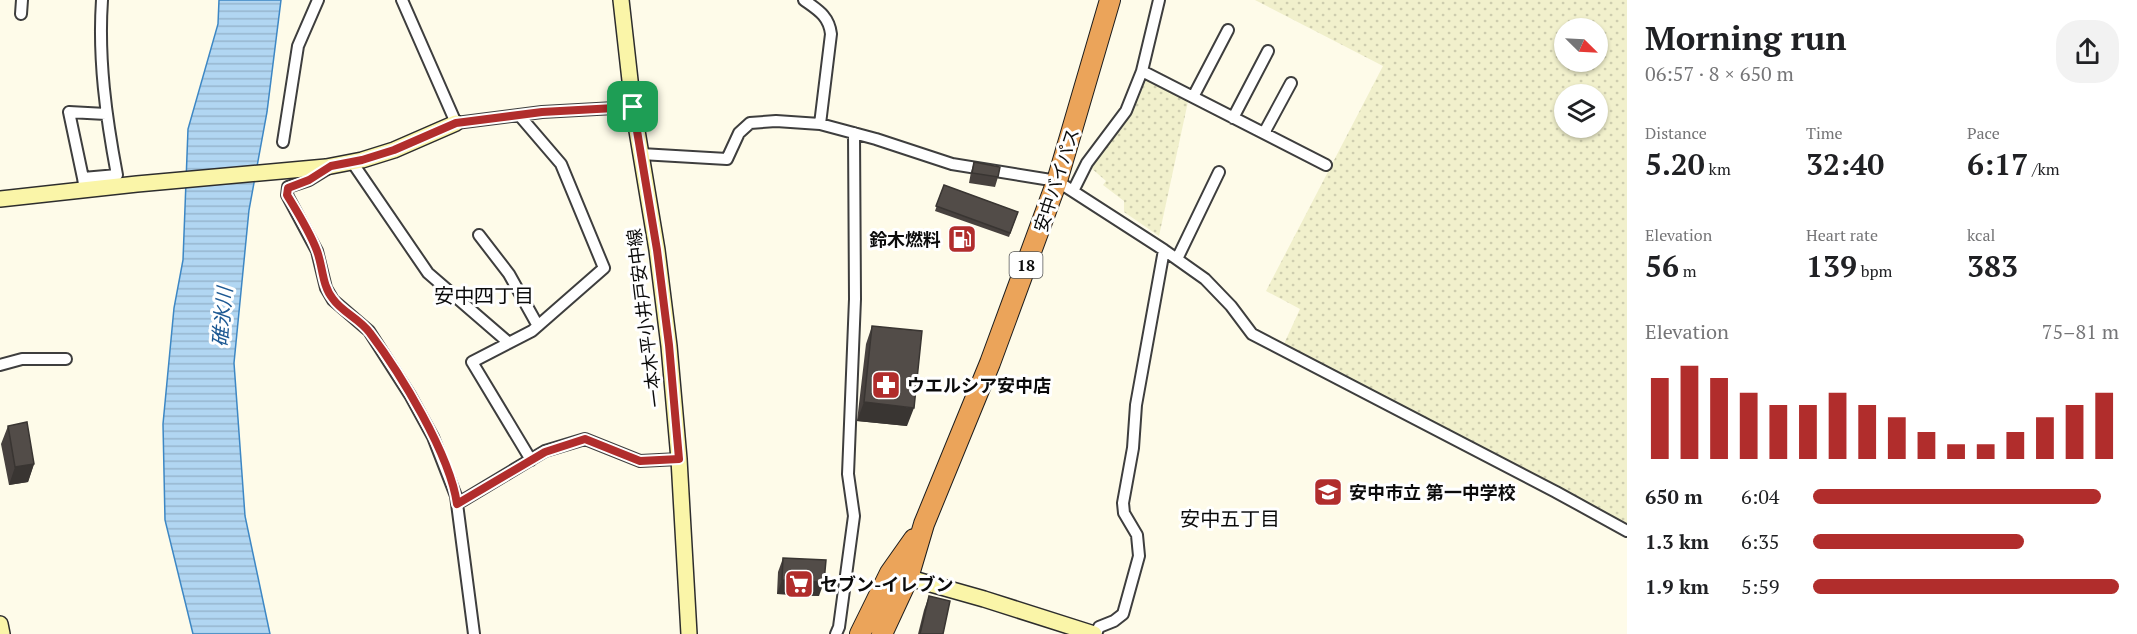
<!DOCTYPE html>
<html lang="en">
<head>
<meta charset="utf-8">
<style>
  :root { --surface:#fff; --page:#f2f2f2; --text:#202124; --muted:#757577; --accent:#b12d2c }
  body { margin:0; font-family:"PT Serif","Noto Sans JP",serif; background:var(--page); color:var(--text); height:100vh; display:flex; flex-direction:column; font-size:22px; white-space:nowrap }
  * { box-sizing:border-box; margin:0 }
  p { font-size:20px; color:var(--muted) }
  .icon { flex:none; width:33px; height:33px; fill:none; stroke:currentColor; stroke-width:2; stroke-linecap:round; stroke-linejoin:round }
  .map { position:relative; flex:1; overflow:hidden }
  .drawer { display:flex; flex-direction:column; background:var(--surface); width:510px }
  .drawer>* { flex:none }
  .needle { width:39px; rotate:114deg }
  .buttons { position:absolute; left:1554px; top:18px; display:grid; gap:12px }
  .buttons a { display:grid; place-items:center; width:54px; height:54px; border-radius:50%; background:var(--surface); box-shadow:0 2px 4px #0004; font-size:30px }
  .pin { position:absolute; display:grid; place-items:center; width:51px; height:51px; color:#fff; margin:-26px; border-radius:12px; box-shadow:0 3px 9px #0006 }
  .round { display:grid; place-items:center; flex:none; width:63px; height:63px; border-radius:24px; background:var(--page) }
  .headline { display:flex; align-items:center; justify-content:space-between; height:102px; padding:0 18px }
  h1 { font-size:33px; font-weight:800; line-height:45px }
  .figures { display:grid; grid-template-columns:repeat(3,1fr); gap:9px; height:102px; padding:6px 18px }
  .figures div { display:grid; align-content:center }
  .figures b { font-size:30px; font-weight:800 }
  .figures small { font-size:16px; font-weight:400 }
  .figures p { font-size:16px }
  .chart { height:168px; padding:12px 18px }
  .chart p { display:flex; justify-content:space-between }
  .chart svg { width:100%; height:108px; margin-top:6px; stroke:var(--accent); stroke-width:6 }
  ul { padding:0 18px; list-style:none; font-size:20px }
  li { display:grid; grid-template-columns:96px 72px 1fr; align-items:center; height:45px }
  li i { height:15px; border-radius:8px; background:var(--accent) }
  main { display:flex; flex:1; min-height:0 }
  .map>svg:first-child { display:block }
  .farmland { fill:url(#farmland-dots); fill-rule:evenodd }
  .water { fill:url(#water-rules); stroke:#3d87c4; stroke-width:1.5 }
  .lines { fill:none; stroke-linecap:round; stroke-linejoin:round }
  .street-casing { stroke:#3e3e3e; stroke-width:14 }
  .secondary-casing { stroke:#2d2d2d; stroke-width:18 }
  .highway-casing { stroke:#1c1c1c; stroke-width:22 }
  .street { stroke:#fff; stroke-width:10 }
  .secondary { stroke:#faf5a8; stroke-width:15 }
  .highway { stroke:#eba45a; stroke-width:20 }
  .wall { fill:#47413e }
  .shaded-wall { fill:#393532 }
  .building { fill:#524c48; stroke:#393532; stroke-width:1.5 }
  .route-casing { stroke:#fff; stroke-width:12 }
  .route { stroke:#b12d2c; stroke-width:8 }
  .labels { text-anchor:middle; dominant-baseline:central; stroke-width:6; stroke-linejoin:round; paint-order:stroke }
  .shield { fill:#fff; stroke:#545454; stroke-width:1.5 }
  .shield-label { font-size:16px; font-weight:bold; fill:#0b0b0b }
  .street-label { font-size:18px; fill:#0b0b0b; stroke:#fff }
  .poi-label { font-size:18px; font-weight:bold; fill:#0b0b0b; stroke:#fff; text-anchor:start }
  .neighbourhood-label { font-size:20px; fill:#0b0b0b; stroke:#fff }
  .water-label { font-size:20px; font-style:italic; fill:#1d5993; stroke:#fff }
</style>
</head>
<body>
<main>
<div class="map">
<svg width="1627" height="634" viewBox="0 0 1627 634">
  <defs>
    <pattern id="farmland-dots" width="8" height="8" patternUnits="userSpaceOnUse" patternTransform="scale(1.5)"><rect width="8" height="8" fill="#f1f0cc"/><path d="M2 2h.1M6 6h.1" fill="none" stroke="#cdccae" stroke-width="1.8" stroke-linecap="round"/></pattern>
    <pattern id="water-rules" width="6" height="5" patternUnits="userSpaceOnUse" patternTransform="scale(1.5)"><rect width="6" height="5" fill="#b1d6f2"/><path d="M0 2.5h6" fill="none" stroke="#97b6ce"/></pattern>
  </defs>
  <rect width="100%" height="100%" fill="#fefbe9"/>
  <!-- farmland -->
  <path class="farmland" d="M1255 0H1627V524L1283 346 1300 309 1266 291 1383 66ZM1564 28H1598V62H1564ZM1564 94H1598V128H1564Z
    M1145 75 1189 97 1159 236 1124 212V201L1103 185 1106 181 1090 167Z"/>
  <!-- water -->
  <path class="water" d="M219 0H281L267 112 249 210 234 363 245 516 270 634H193L165 520 163 424 174 308 183 260 188 129 218 24Z"/>
  <g class="lines">
    <!-- street casing -->
    <g class="street-casing">
      <path id="street" d="M402 0 456 123 542 112 633 107
        M804 0C818 10 829 16 831 34L820 124
        M21 14 22 0
        M1142 71 1326 165
        M1193 97 1228 30
        M519 115 561 164 604 268 532 331 472 362 531 460
        M1233 118 1268 51
        M1264 133 1291 83
        M283 142 298 46 318 0
        M641 154 727 159 739 133 750 123 776 121 820 124 876 139 952 164 1057 181 1164 250 1205 279 1231 306 1252 334 1556 492 1627 531
        M352 162 428 273 509 343
        M327 169 309 180 288 187 287 195 317 251 326 288 333 300 369 331 410 395 433 437 456 496 474 634
        M83 178 69 112 106 114
        M85 190 83 178 117 175C106 117 98 59 102 0
        M1073 191 1087 163 1126 111 1142 71 1159 0
        M479 235 509 274 538 326
        M1177 259 1219 172
        M0 365 22 359H66
        M457 504 545 451 585 439 640 461 679 459
        M836 634 839 627 854 516 848 474 855 299 854 133
        M1096 634 1099 627 1114 621 1123 614 1139 556 1137 535 1124 513 1123 503 1133 448 1136 405 1164 250"/>
    </g>
    <!-- secondary casing -->
    <g class="secondary-casing">
      <path id="secondary" d="M621 0 633 107 657 250 669 346 679 459 689 634
        M0 199 137 184 326 167 362 160 394 150 456 123
        M899 575 984 599 1094 634
        M0 624 2 634"/>
    </g>
    <!-- highway casing -->
    <g class="highway-casing">
      <path id="highway" d="M860 634 890 573 914 539
        M882 634 908 578 924 524 990 363 1057 181 1110 0"/>
    </g>
    <!-- street -->
    <use href="#street" class="street"/>
    <!-- secondary -->
    <use href="#secondary" class="secondary"/>
    <!-- highway -->
    <use href="#highway" class="highway"/>
  </g>
  <!-- wall -->
  <path class="wall" d="M974 162 998 177 995 187 969 183 971 172Z
    M944 185 1018 212 1009 237 935 211Z
    M872 326 907 426 857 421 866 344Z
    M8 426 34 464 28 482 9 485 1 444Z
    M783 558 819 596 777 594 778 572Z
    M929 596 943 634H918L924 610Z"/>
  <!-- shaded-wall -->
  <path class="shaded-wall" d="M864 402 914 408 907 426 857 421Z
    M34 464 28 482 9 485 15 467Z
    M782 580 824 582 819 596 777 594Z"/>
  <!-- building -->
  <path class="building" d="M974 162 1000 167 998 177 972 173Z
    M944 185 1018 212 1010 233 936 206Z
    M872 326 922 331 914 408 864 402Z
    M27 422 34 464 15 467 8 426Z
    M783 558 826 560 824 582 782 580Z
    M929 596 950 601 943 634H920Z"/>
  <g class="lines">
    <!-- route casing -->
    <g class="route-casing">
      <path id="route" d="M633 107 657 250 669 345 679 459 640 461 585 439 545 452 457 504C450 454 400 373 370 333 360 319 342 312 333 299 322 286 323 267 317 251 310 232 298 213 287 195L288 188 309 180 331 166 362 160 394 150 456 123 542 112Z"/>
    </g>
    <!-- route -->
    <use href="#route" class="route"/>
  </g>
  <!-- icons -->
  <defs>
    <g id="fuel-square" transform="scale(1.5)"><rect x="-9" y="-9" width="18" height="18" rx="4" fill="#b12d2c" stroke="#fff"/><path d="M-5.5-6h7V0h2V4h1.3V-2.5L3-4.5l.8-.8L6-3V5H2.5V1h-1V6h-7ZM-4.2-4.7v3.2H.2V-4.7Z" fill="#fff"/></g>
    <g id="pharmacy-square" transform="scale(1.5)"><rect x="-9" y="-9" width="18" height="18" rx="4" fill="#b12d2c" stroke="#fff"/><path d="M-2-6h4v4h4v4h-4v4h-4v-4h-4v-4h4Z" fill="#fff"/></g>
    <g id="school-square" transform="scale(1.5)"><rect x="-9" y="-9" width="18" height="18" rx="4" fill="#b12d2c" stroke="#fff"/><path d="M0-5L7-2L0 1L-7-2ZM-4 1L0 2.5L4 1V4Q0 6-4 4Z" fill="#fff"/></g>
    <g id="supermarket-square" transform="scale(1.5)"><rect x="-9" y="-9" width="18" height="18" rx="4" fill="#b12d2c" stroke="#fff"/><path d="M-6-5.5h2.5l.6 2H6L4.5 2H-2.5L-4.4-4H-6ZM-1.5 3.2a1.3 1.3 0 1 0 .1 0ZM3 3.2a1.3 1.3 0 1 0 .1 0Z" fill="#fff"/></g>
  </defs>
  <g fill-rule="evenodd">
    <use href="#fuel-square" x="962" y="239"/>
    <use href="#pharmacy-square" x="886" y="385"/>
    <use href="#school-square" x="1328" y="492"/>
    <use href="#supermarket-square" x="799" y="584"/>
  </g>
  <g class="labels">
    <!-- shield labels -->
    <rect class="shield" x="1009.5" y="252" width="33" height="26" rx="4.5"/>
    <g class="shield-label">
      <text x="1026" y="265">18</text>
    </g>
    <!-- street labels -->
    <g class="street-label">
      <text transform="translate(1056 180) rotate(-72)">安中バイパス</text>
      <text transform="translate(644 318) rotate(-97)">一本木平小井戸安中線</text>
    </g>
    <!-- poi labels -->
    <g class="poi-label">
      <text x="941" y="239" text-anchor="end">鈴木燃料</text>
      <text x="907" y="385">ウエルシア安中店</text>
      <text x="1349" y="492">安中市立 第一中学校</text>
      <text x="820" y="584">セブン-イレブン</text>
    </g>
    <!-- neighbourhood labels -->
    <g class="neighbourhood-label">
      <text x="484" y="295">安中四丁目</text>
      <text x="1230" y="518">安中五丁目</text>
    </g>
    <!-- water labels -->
    <g class="water-label">
      <text transform="translate(222 317) rotate(-85)">碓氷川</text>
    </g>
  </g>
</svg>
<div class="buttons">
<a><svg class="needle" viewBox="-14 -14 28 28"><path d="M0-13l5 13h-10z" fill="#e53935"/><path d="M0 13l5-13h-10z" fill="#757577"/></svg></a>
<a><svg class="icon" aria-label="layers" viewBox="0 0 24 24"><path d="M12 4l9 5-9 5-9-5zM3 14l9 5 9-5"/></svg></a>
</div>
<div class="pin" style="left:633px;top:107px;background:#1e9e55"><svg class="icon" aria-label="arrive" viewBox="0 0 24 24"><path d="M6 21V4h12l-3 4 3 4H6"/></svg></div>
</div>
<section class="drawer">
<div class="headline"><div><h1>Morning run</h1><p>06:57 · 8 × 650 m</p></div><a class="round"><svg class="icon" aria-label="share" viewBox="0 0 24 24"><path d="M12 15V3M7 8l5-5 5 5M5 13v7h14v-7"/></svg></a></div>
<div class="figures">
<div><p>Distance</p><b>5.20<small> km</small></b></div>
<div><p>Time</p><b>32:40</b></div>
<div><p>Pace</p><b>6:17<small> /km</small></b></div>
</div>
<div class="figures">
<div><p>Elevation</p><b>56<small> m</small></b></div>
<div><p>Heart rate</p><b>139<small> bpm</small></b></div>
<div><p>kcal</p><b>383</b></div>
</div>
<div class="chart"><p><span>Elevation</span>75–81 m</p>
<svg viewBox="0 0 160 44" preserveAspectRatio="none"><path d="M5 44V11M15 44V6M25 44V11M35 44V17M45 44V22M55 44V22M65 44V17M75 44V22M85 44V27M95 44V33M105 44V38M115 44V38M125 44V33M135 44V27M145 44V22M155 44V17"/></svg>
</div>
<ul>
<li><b>650 m</b>6:04<i style="width:94%"></i></li>
<li><b>1.3 km</b>6:35<i style="width:69%"></i></li>
<li><b>1.9 km</b>5:59<i style="width:100%"></i></li>
</ul>
</section>
</main>
</body>
</html>
